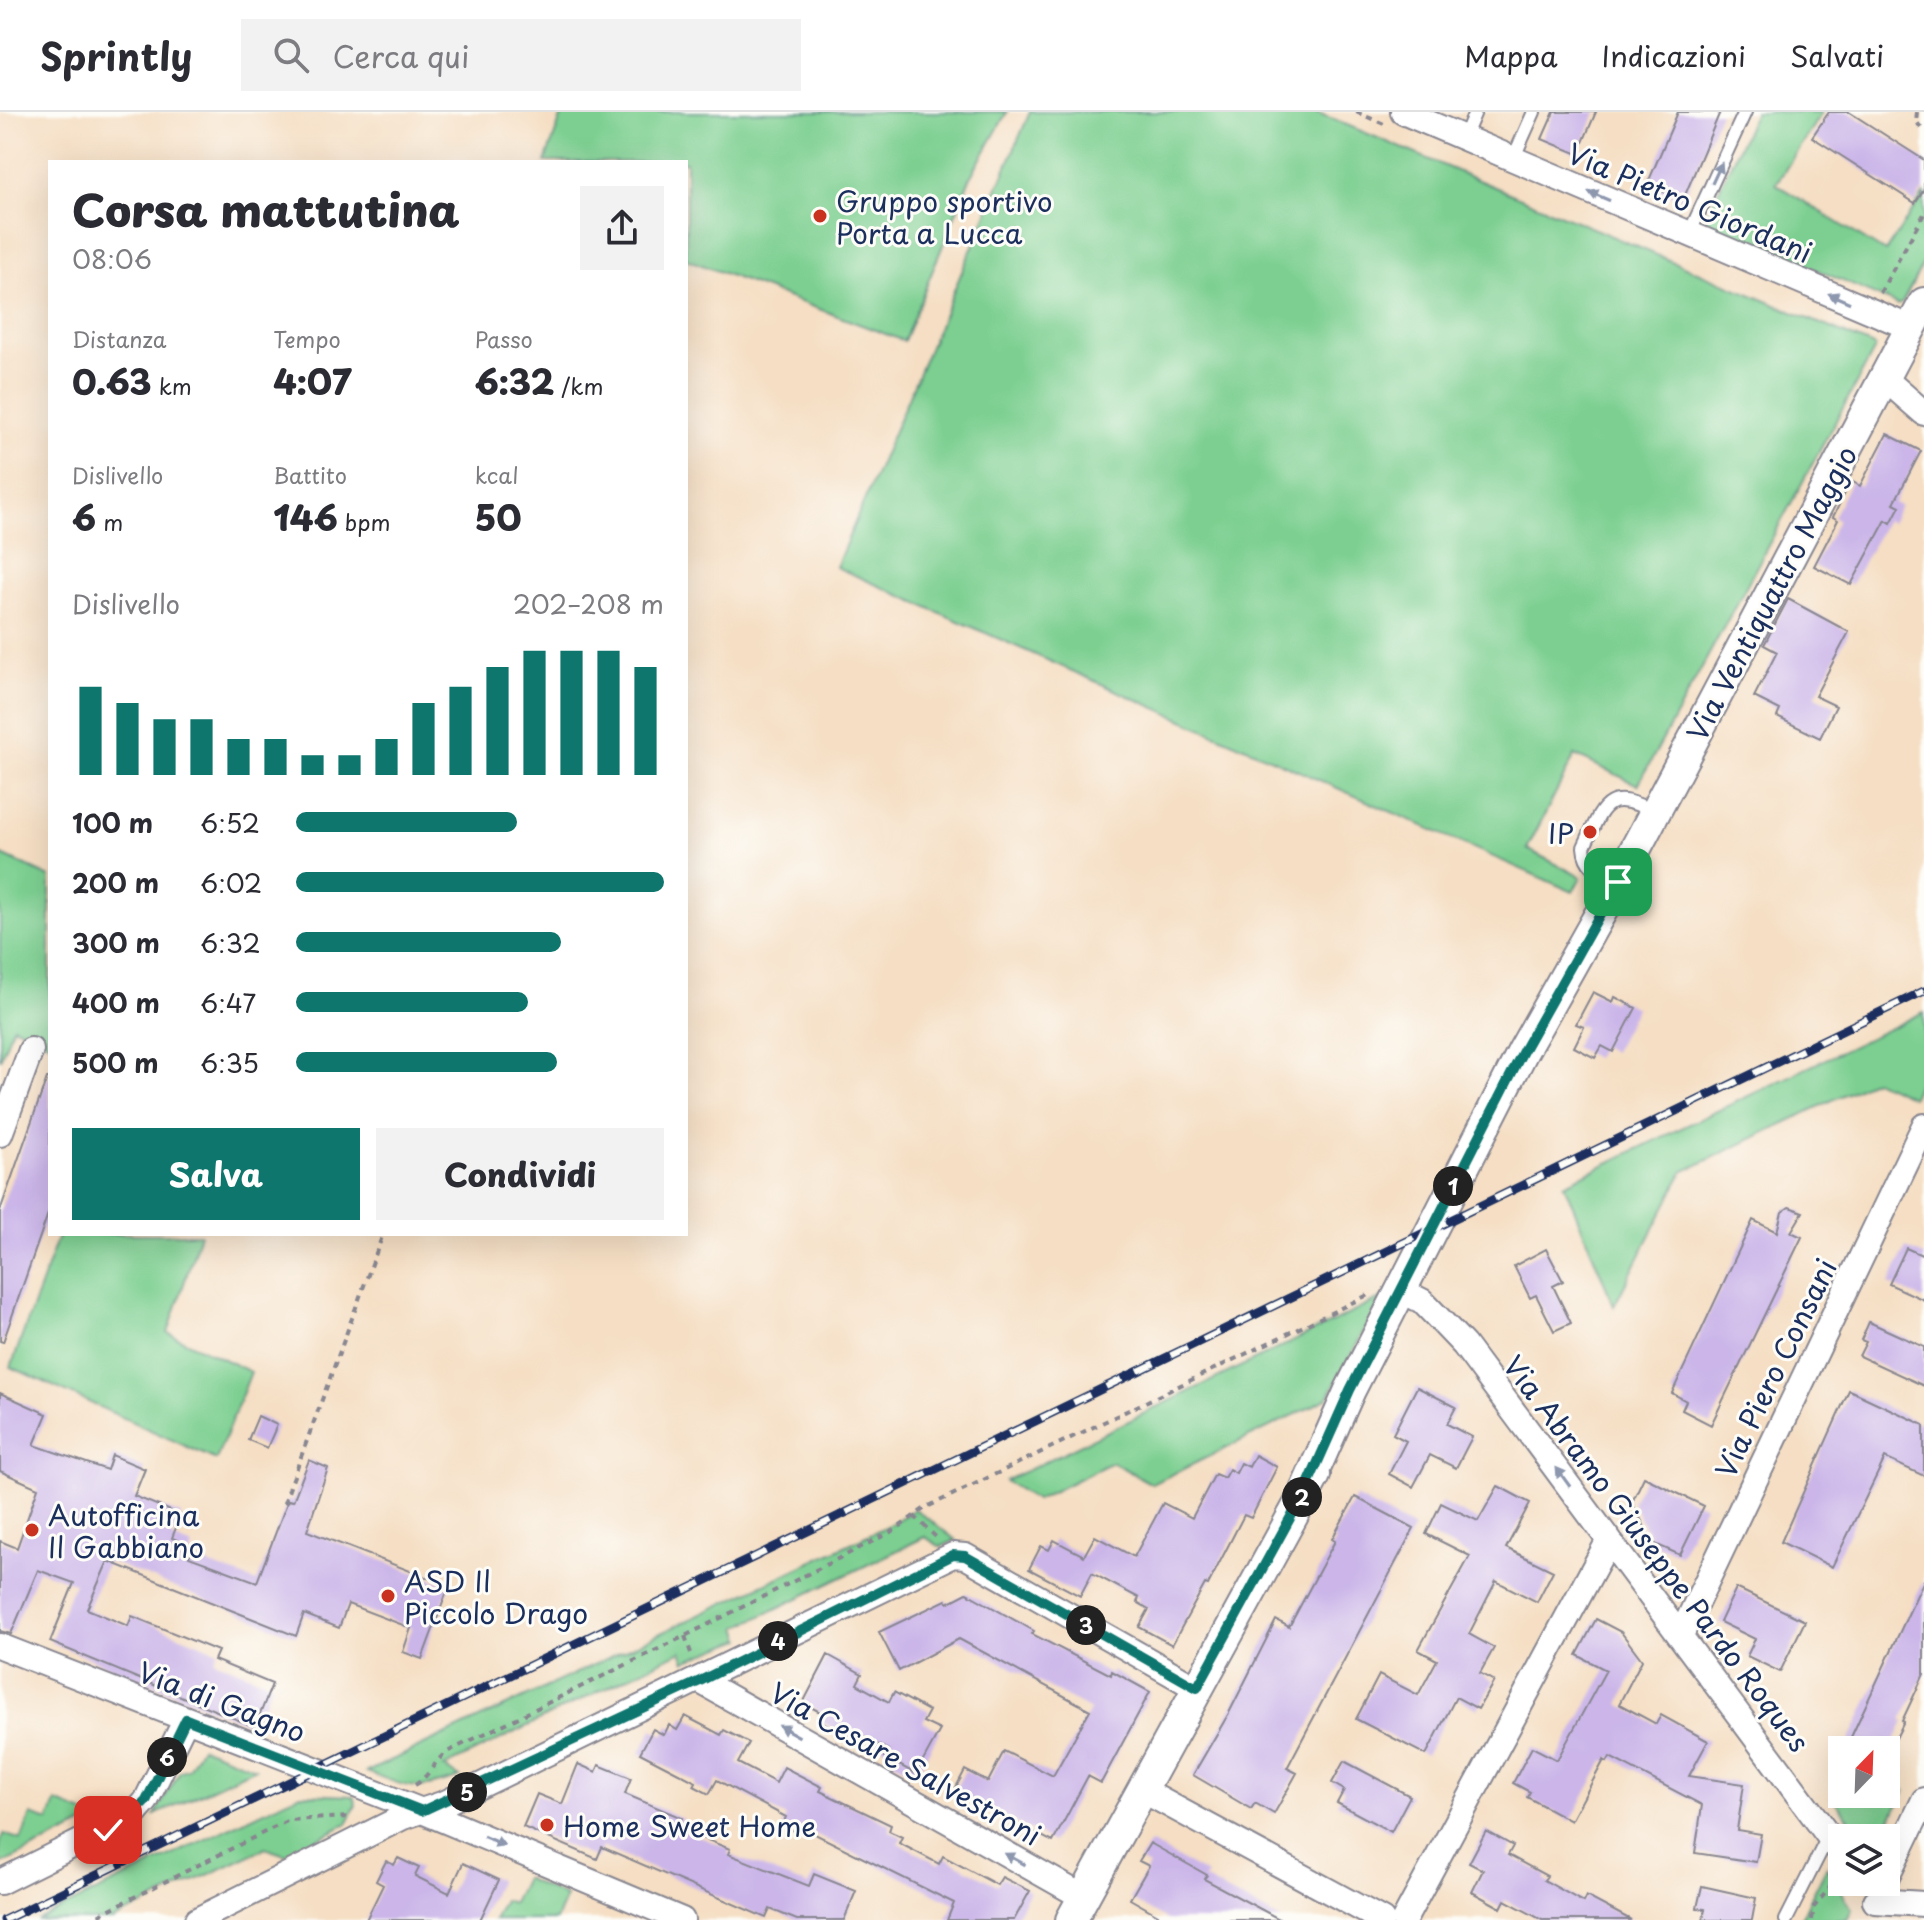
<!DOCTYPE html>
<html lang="it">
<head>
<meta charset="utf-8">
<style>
  :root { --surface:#fff; --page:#f2f2f3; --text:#2b2b33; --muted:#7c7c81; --line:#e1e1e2; --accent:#0f766e }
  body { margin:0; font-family:"Playpen Sans",sans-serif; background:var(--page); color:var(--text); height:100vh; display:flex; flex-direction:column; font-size:30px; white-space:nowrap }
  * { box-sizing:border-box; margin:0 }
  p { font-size:26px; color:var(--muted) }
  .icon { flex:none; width:44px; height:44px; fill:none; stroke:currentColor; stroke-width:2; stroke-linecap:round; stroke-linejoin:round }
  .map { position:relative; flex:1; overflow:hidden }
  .panel { position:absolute; left:48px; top:48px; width:640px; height:1076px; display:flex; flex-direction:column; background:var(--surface); border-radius:0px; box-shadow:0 8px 32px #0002 }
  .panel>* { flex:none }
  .needle { width:52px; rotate:23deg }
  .controls { position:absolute; left:1828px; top:1624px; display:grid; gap:16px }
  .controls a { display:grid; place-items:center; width:72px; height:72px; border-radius:0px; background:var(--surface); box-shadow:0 8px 32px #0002; font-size:40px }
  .pin { position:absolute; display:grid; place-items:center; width:68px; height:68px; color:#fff; margin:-34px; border-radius:16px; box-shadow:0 4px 12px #0006 }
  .km { position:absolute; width:40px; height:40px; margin:-20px; border-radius:50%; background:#222; color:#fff; font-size:22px; line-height:40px; text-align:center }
  .round { display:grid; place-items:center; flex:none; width:84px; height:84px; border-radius:0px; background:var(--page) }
  .summary { display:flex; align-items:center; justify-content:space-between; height:136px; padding:0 24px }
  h1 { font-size:44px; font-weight:800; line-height:60px }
  .metrics { display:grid; grid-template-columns:repeat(3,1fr); gap:12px; height:136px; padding:8px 24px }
  .metrics div { display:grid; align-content:center }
  .metrics b { font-size:34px; font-weight:800 }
  .metrics small { font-size:22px; font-weight:400 }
  .metrics p { font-size:22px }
  .chart { height:224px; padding:16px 24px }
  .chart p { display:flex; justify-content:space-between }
  .chart svg { width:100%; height:144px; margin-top:8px; stroke:var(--accent); stroke-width:6 }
  .button { display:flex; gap:16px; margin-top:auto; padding:16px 24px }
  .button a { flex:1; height:92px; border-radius:0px; background:var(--accent); color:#fff; font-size:32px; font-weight:800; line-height:92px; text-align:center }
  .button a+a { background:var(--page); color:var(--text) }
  ul { padding:0 24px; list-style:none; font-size:26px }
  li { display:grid; grid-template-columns:128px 96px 1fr; align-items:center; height:60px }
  li i { height:20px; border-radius:10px; background:var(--accent) }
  header { display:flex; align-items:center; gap:48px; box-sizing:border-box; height:112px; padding:0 40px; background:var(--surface); border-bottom:2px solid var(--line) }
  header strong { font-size:38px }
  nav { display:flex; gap:44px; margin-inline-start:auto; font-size:28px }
  .search { width:560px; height:72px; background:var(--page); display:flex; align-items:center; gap:20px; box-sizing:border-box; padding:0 28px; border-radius:0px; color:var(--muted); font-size:30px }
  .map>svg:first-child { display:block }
  .green { fill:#7ccf90; stroke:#4c7f77; stroke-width:2 }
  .building { fill:#cbb5e9 }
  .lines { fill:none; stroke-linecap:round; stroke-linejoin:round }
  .service-casing { stroke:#888690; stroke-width:16 }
  .minor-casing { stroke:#888690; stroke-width:28 }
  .tertiary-casing { stroke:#888690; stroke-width:34 }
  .path { stroke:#888690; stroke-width:4; stroke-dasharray:6 6; stroke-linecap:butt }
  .service { stroke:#fff; stroke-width:12 }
  .minor { stroke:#fff; stroke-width:24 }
  .tertiary { stroke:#fff; stroke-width:30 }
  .rail-casing { stroke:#1b2f5e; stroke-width:9 }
  .rail { stroke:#fdfcf7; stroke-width:6; stroke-dasharray:18; stroke-linecap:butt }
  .oneway { fill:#8d97ae }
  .route-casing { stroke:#fff; stroke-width:16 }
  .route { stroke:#0f766e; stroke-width:10 }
  .poi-dot { fill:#c8321e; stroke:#fdfcf7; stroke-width:3 }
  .labels { text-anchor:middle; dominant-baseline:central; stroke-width:6; stroke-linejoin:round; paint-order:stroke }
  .poi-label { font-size:28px; fill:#1b2f5e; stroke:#fdfcf7; text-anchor:start }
  .street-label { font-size:28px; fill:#1b2f5e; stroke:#fdfcf7 }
</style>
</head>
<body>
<header>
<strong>Sprintly</strong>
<div class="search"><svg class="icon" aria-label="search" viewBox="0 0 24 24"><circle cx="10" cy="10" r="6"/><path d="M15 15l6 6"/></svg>Cerca qui</div>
<nav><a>Mappa</a><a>Indicazioni</a><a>Salvati</a></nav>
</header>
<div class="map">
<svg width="1924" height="1808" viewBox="0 0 1924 1808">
  <rect width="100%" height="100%" fill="#fdfcf7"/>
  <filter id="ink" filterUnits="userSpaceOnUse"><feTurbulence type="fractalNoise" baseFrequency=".0125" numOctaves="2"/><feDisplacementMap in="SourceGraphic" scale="16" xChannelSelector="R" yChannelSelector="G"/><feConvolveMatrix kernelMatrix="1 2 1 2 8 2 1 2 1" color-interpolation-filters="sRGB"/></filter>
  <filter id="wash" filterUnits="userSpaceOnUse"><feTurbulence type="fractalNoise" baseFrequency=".006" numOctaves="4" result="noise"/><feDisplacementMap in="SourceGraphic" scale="32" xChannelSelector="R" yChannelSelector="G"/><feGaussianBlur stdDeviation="1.8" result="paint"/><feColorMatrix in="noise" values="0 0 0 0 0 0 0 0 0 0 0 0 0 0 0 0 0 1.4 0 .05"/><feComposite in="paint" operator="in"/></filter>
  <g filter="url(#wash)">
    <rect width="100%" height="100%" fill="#f5dec3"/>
    <!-- green -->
    <path class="green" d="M563 0H1007L971 64 904 229 686 147V50H545Z
      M1030 0H1316L1876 235 1638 673 1575 643 1527 737 1581 765 1573 780 836 455Z
      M1755 0H1822L1776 72 1885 140 1924 82V150L1902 191 1898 193 1704 109Z
      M0 742 50 765V932L13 914 0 948Z
      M1924 900V958L1912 985 1874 968 1683 1060 1614 1194 1564 1072Z
      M59 1122H200L168 1221 251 1260 216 1348 11 1255Z
      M1382 1186 1327 1287 1152 1372 1112 1350 1036 1388 1005 1369Z
      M915 1397 956 1428 941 1435 925 1425 738 1515 742 1527 685 1549 681 1539 444 1655 460 1665C414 1681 411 1676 367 1660L887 1414Z
      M201 1635 255 1656 155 1703 180 1659 188 1657Z
      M1905 1679 1881 1726H1865L1832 1686Z
      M300 1682 353 1684 356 1693 347 1712 285 1743 265 1736 112 1808H37Z
      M56 1690 97 1706 0 1753V1732L4 1722 21 1728 31 1703 49 1709Z
      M1827 1754 1852 1797 1847 1808H1800Z
      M525 1766 566 1785 556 1808H494L504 1788 513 1791Z"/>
    <g id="blocks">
      <!-- building -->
      <path class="building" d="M1554 0H1596L1578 42 1542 27Z
        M1678 0H1720L1683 88 1647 73Z
        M1829 0H1849L1924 48V77L1915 91 1812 25Z
        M1887 322 1921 339 1894 391 1900 394 1891 411 1886 408 1851 473 1814 454 1838 408 1833 405 1851 369 1860 374Z
        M1788 487 1849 520 1815 584 1836 594 1820 626 1777 605 1780 598 1754 585 1777 540 1764 533Z
        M1593 880 1613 890 1615 885 1636 896 1613 940 1602 934 1595 946 1574 935 1584 915 1576 912Z
        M47 966H50V1096L3 1230 0 1229V1099Z
        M1789 1095 1803 1100 1791 1120 1802 1125 1711 1313 1682 1298 1686 1289 1672 1281 1753 1108 1777 1120 1782 1100Z
        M1906 1136 1924 1144V1188L1889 1172Z
        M1546 1137 1563 1169 1553 1174 1571 1211 1554 1219 1536 1183 1530 1186 1514 1154Z
        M1869 1210 1924 1235V1274L1859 1244 1866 1230 1861 1228Z
        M1417 1275 1456 1295 1447 1312 1472 1325 1456 1356 1430 1343 1413 1375 1389 1362 1406 1329 1393 1322Z
        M1849 1278 1924 1313V1364L1885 1346 1832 1455 1781 1430Z
        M0 1281 47 1302 34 1333 107 1358 112 1343 145 1357 134 1384 181 1403 172 1426 193 1434 189 1445 257 1470 288 1388 293 1389 309 1348 328 1356 307 1419 449 1474 422 1547 403 1540 411 1516 348 1492 339 1516 304 1502 296 1524 108 1449 87 1497 128 1514 132 1504 218 1539 214 1548 272 1572 255 1615 50 1530 74 1471 38 1458 11 1522 0 1519V1429L17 1436 38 1376 0 1359Z
        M258 1304 277 1313 267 1336 248 1328Z
        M1255 1343 1277 1355 1251 1406 1244 1403 1208 1473 1205 1472 1172 1533 1139 1515 1149 1497 1137 1490 1139 1486 1092 1461 1080 1484 1029 1457 1041 1434 1049 1438 1054 1428 1084 1444 1095 1424 1134 1445 1163 1391 1192 1406 1215 1362 1224 1366 1229 1357 1236 1361 1241 1351 1249 1355Z
        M1644 1365 1704 1394 1680 1443 1653 1431 1632 1390Z
        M1498 1374 1530 1391 1506 1436 1553 1459 1537 1490 1496 1469 1469 1522 1494 1536 1480 1561 1494 1569 1478 1597 1456 1585 1426 1643 1356 1607 1379 1563 1418 1583 1437 1548 1418 1538 1470 1444 1426 1422 1441 1391 1478 1409Z
        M1355 1385 1414 1416 1287 1656 1297 1661 1274 1702 1255 1691 1251 1697 1193 1663 1229 1601 1276 1508 1289 1515 1335 1429 1332 1427Z
        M1924 1468V1562L1902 1609 1904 1610 1890 1638H1845Z
        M1736 1476 1805 1509 1780 1560 1747 1544 1755 1527 1720 1510Z
        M967 1481 1034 1519 1032 1522 1111 1563 1112 1559 1150 1580 1101 1671 1088 1664 1053 1730 954 1679 965 1658 988 1670 1004 1639 1053 1664 1090 1598 959 1527 899 1559 879 1520 946 1488 948 1491Z
        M1596 1507 1621 1520 1642 1548 1619 1592 1656 1612 1661 1603 1708 1629 1689 1664 1744 1672 1737 1718 1761 1722 1756 1750 1695 1741 1702 1693 1610 1645 1607 1650 1604 1648 1571 1709 1527 1685 1530 1680 1513 1671 1532 1635 1557 1648 1606 1558 1577 1543Z
        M828 1543 862 1562 857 1572 889 1590 894 1580 929 1599 923 1610 940 1618 916 1662 884 1645 888 1638 854 1620 850 1625 818 1608 822 1601 803 1591Z
        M685 1604 721 1623 724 1618 749 1631 738 1651 776 1671 784 1655 822 1675 820 1679 891 1713 889 1719 902 1725 899 1731 939 1752 943 1744 997 1773 1002 1765 1030 1779 1014 1808H947L954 1791 801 1715 798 1721 782 1714 786 1705 717 1668 709 1682 694 1674 696 1670 640 1641 653 1617 664 1623 669 1613 677 1618Z
        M1344 1649 1410 1684 1391 1720 1337 1691 1344 1678 1332 1671Z
        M578 1652 596 1660 599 1653 631 1666 625 1682 682 1706 678 1716 730 1737 728 1742 809 1774 814 1762 856 1779 844 1808H797L770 1797 766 1806 602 1735 597 1747 523 1715 537 1682 562 1692Z
        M1486 1719 1513 1734 1508 1743 1547 1764 1544 1768 1583 1790 1586 1784 1631 1808H1542L1505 1788 1501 1796 1472 1780 1483 1758 1469 1751Z
        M1150 1731 1207 1763 1204 1767 1281 1808H1167L1130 1787 1149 1754 1139 1749Z
        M398 1746 419 1756 415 1764 449 1781 463 1751 499 1768 480 1808H366L383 1773 376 1769 386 1749 394 1753Z
        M1702 1774 1756 1786 1752 1808H1703L1705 1797 1697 1796Z"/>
    </g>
  </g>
  <g filter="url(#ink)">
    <use href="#blocks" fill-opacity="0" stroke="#888690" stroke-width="2"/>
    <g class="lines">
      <!-- service casing -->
      <g class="service-casing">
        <path id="service" d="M1464 26 1475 0
          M1513 47 1534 0
          M1689 122 1745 0
          M1618 770C1601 762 1585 756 1584 735 1603 694 1606 675 1654 700
          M1786 1808 1829 1723"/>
      </g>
      <!-- minor casing -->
      <g class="minor-casing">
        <path id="minor" d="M1403 0 1911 216
          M1884 266 1924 301
          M0 1022 31 938
          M1400 1178 1422 1189 1464 1233 1842 1742
          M1681 1523 1924 1014
          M0 1534 422 1699 682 1808
          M700 1569 1083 1785
          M1142 1678 1382 1808
          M1886 1767 1924 1688
          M0 1770 134 1703 146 1689 186 1607
          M1875 1789 1924 1792
          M197 1808 403 1705 445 1691 953 1443 965 1444 1197 1576
          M1404 1808 1609 1428"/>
      </g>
      <!-- tertiary casing -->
      <g class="tertiary-casing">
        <path id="tertiary" d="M1305 1379 1350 1278 1523 939 1618 770 1924 191
          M1071 1808 1315 1363"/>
      </g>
      <!-- path -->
      <path class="path" d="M1356 0 1384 12
        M1917 0 1916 9 1924 20
        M1880 181 1924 102
        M284 1391 383 1122
        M914 1404 938 1427
        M685 1524 692 1544
        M415 1673C429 1665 434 1649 447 1640L685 1524 895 1418 925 1396 1368 1183
        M88 1808 289 1708 350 1705
        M1812 1808 1814 1795 1840 1763"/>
      <!-- service -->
      <use href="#service" class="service"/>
      <!-- minor -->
      <use href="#minor" class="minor"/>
      <!-- tertiary -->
      <use href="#tertiary" class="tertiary"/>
      <!-- rail casing -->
      <g class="rail-casing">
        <path id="rail" d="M4 1808 1924 879"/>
      </g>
      <!-- rail -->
      <use href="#rail" class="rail"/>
    </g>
    <!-- one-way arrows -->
    <defs><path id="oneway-solid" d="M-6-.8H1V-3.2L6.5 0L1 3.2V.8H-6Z" transform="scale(2)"/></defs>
    <g class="oneway">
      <use href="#oneway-solid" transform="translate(1717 61) rotate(-65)"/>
      <use href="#oneway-solid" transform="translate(1599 84) rotate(-157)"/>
      <use href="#oneway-solid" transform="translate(1839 186) rotate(-157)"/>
      <use href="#oneway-solid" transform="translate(1563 1365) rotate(-126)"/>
      <use href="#oneway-solid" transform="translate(789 1619) rotate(-151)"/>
      <use href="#oneway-solid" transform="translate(494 1729) rotate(23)"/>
      <use href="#oneway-solid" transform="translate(1015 1747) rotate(-151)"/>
    </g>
  </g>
  <g class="lines" filter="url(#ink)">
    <!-- route casing -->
    <g class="route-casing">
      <path id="route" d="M108 1718 128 1707 146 1689 186 1607 422 1699 700 1569 953 1443 965 1444 1197 1576 1305 1379 1350 1278 1523 939 1618 770"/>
    </g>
    <!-- route -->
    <use href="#route" class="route"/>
  </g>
  <!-- markers -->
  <g class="poi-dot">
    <circle cx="820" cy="104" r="8"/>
    <circle cx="1590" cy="720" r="8"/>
    <circle cx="32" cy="1418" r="8"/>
    <circle cx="388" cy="1484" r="8"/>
    <circle cx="547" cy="1713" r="8"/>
  </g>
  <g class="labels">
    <!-- poi labels -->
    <g class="poi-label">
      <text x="836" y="88">Gruppo sportivo<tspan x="836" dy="32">Porta a Lucca</tspan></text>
      <text x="1574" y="720" text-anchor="end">IP</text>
      <text x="48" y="1402">Autofficina<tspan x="48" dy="32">Il Gabbiano</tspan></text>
      <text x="404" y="1468">ASD Il<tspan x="404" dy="32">Piccolo Drago</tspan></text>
      <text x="563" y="1713">Home Sweet Home</text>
    </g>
    <!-- street labels -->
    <g class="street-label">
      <text transform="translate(1690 90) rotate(23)">Via Pietro Giordani</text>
      <text transform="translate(1771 481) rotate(-62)">Via Ventiquattro Maggio</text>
      <text transform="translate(1775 1256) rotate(-64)">Via Piero Consani</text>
      <text transform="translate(1657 1441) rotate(53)">Via Abramo Giuseppe Pardo Roques</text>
      <text transform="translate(222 1589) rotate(21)">Via di Gagno</text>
      <text transform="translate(906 1651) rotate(29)">Via Cesare Salvestroni</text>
    </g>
  </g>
</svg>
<div class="controls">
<a><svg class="needle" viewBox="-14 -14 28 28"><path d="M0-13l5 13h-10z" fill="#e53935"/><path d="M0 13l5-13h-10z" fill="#7c7c81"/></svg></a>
<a><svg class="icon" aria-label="layers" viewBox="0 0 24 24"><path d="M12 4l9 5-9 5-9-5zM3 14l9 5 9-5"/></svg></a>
</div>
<div class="pin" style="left:1618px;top:770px;background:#1e9e55"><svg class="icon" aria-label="arrive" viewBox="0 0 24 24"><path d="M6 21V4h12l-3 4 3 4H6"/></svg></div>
<div class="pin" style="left:108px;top:1718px;background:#d93025"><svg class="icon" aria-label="check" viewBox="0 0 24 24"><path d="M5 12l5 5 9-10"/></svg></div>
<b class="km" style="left:1453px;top:1074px">1</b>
<b class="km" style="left:1302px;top:1385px">2</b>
<b class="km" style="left:1086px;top:1513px">3</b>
<b class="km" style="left:778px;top:1529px">4</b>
<b class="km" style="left:467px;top:1680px">5</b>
<b class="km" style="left:167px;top:1645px">6</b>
<section class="panel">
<div class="summary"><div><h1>Corsa mattutina</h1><p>08:06</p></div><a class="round"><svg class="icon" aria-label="share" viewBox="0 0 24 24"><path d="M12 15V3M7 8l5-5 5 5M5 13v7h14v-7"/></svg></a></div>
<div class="metrics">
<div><p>Distanza</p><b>0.63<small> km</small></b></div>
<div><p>Tempo</p><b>4:07</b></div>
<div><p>Passo</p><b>6:32<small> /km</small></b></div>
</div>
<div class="metrics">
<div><p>Dislivello</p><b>6<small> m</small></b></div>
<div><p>Battito</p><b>146<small> bpm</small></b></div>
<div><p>kcal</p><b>50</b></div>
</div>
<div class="chart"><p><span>Dislivello</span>202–208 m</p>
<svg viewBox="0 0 160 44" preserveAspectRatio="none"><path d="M5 44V17M15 44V22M25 44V27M35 44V27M45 44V33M55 44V33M65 44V38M75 44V38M85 44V33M95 44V22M105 44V17M115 44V11M125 44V6M135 44V6M145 44V6M155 44V11"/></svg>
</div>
<ul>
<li><b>100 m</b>6:52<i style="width:60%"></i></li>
<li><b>200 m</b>6:02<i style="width:100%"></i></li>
<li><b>300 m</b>6:32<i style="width:72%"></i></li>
<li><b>400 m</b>6:47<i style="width:63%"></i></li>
<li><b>500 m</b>6:35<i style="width:71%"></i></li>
</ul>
<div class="button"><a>Salva</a><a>Condividi</a></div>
</section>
</div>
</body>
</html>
